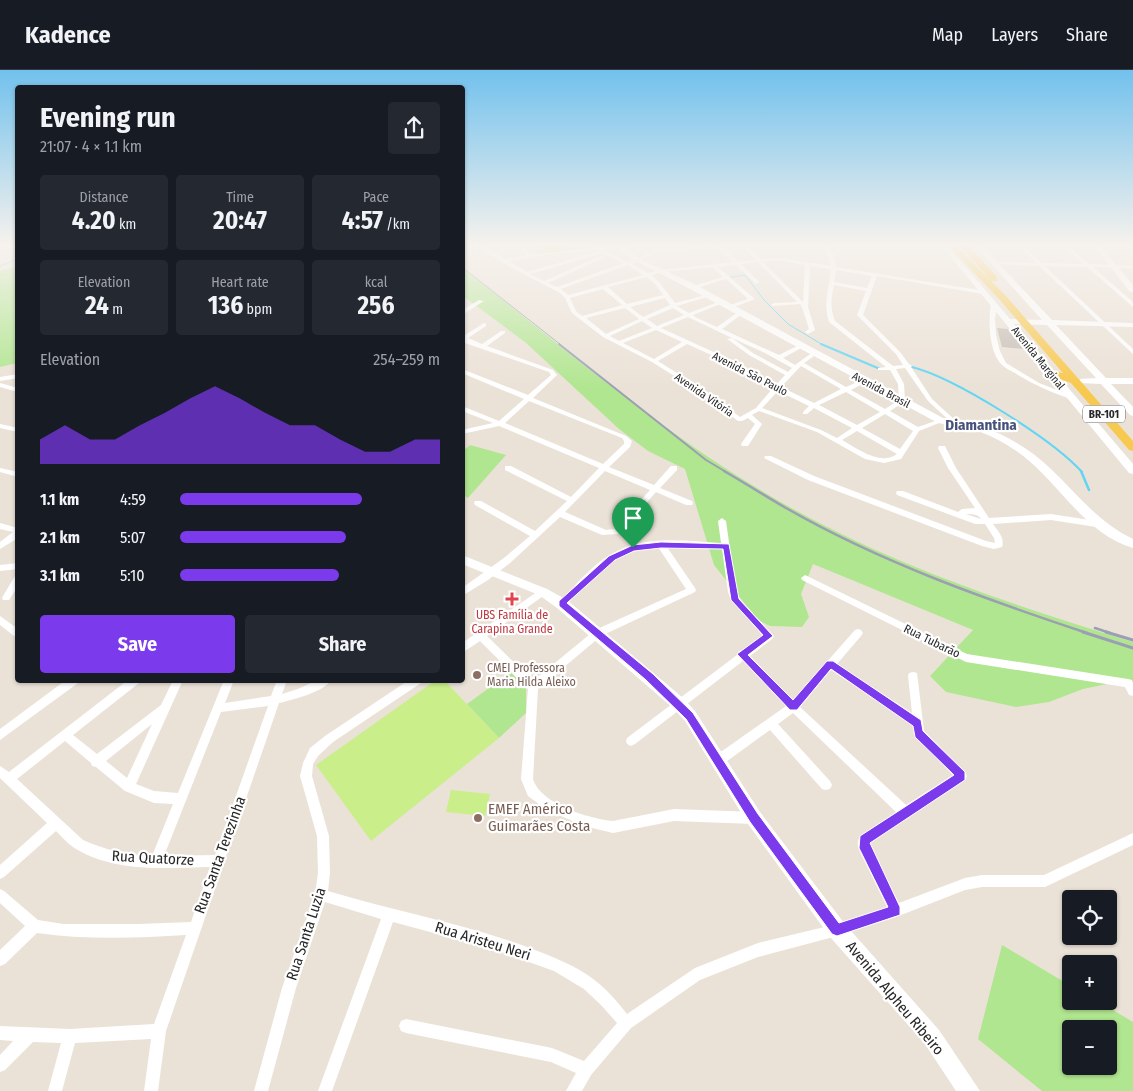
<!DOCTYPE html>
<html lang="en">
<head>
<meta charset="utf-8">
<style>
  :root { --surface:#171b24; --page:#242831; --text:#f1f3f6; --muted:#9ea1a6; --line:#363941; --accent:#7c3aed }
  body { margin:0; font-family:"Fira Sans Condensed",sans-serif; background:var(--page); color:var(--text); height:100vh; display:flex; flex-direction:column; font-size:19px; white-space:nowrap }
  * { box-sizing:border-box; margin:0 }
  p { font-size:16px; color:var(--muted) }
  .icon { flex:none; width:28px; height:28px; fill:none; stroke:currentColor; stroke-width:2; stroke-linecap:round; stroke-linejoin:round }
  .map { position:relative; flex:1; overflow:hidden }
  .details { position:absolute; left:15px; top:15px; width:450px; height:598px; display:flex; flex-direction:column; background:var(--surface); border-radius:5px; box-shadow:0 1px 4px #0004 }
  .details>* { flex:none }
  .fabs { position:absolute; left:1062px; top:820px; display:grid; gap:10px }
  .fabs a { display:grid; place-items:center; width:55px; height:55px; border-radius:5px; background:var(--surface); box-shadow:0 1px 4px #0004; font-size:25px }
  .pin { position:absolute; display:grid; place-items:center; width:42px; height:42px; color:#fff; margin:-51px -21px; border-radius:50% 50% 50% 0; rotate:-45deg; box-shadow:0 0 5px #0007 }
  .pin .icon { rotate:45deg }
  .round { display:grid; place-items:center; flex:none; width:52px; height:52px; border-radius:5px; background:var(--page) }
  .summary { display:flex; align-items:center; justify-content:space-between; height:85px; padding:0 25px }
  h1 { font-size:28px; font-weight:700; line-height:38px }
  .metrics { display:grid; grid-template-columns:repeat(3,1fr); gap:8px; height:85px; padding:5px 25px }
  .metrics div { display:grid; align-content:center; border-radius:5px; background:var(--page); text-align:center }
  .metrics b { font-size:25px; font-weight:700 }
  .metrics small { font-size:14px; font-weight:400 }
  .metrics p { font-size:14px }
  .chart { height:140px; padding:10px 25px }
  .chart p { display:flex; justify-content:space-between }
  .chart svg { width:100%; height:90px; margin-top:5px; fill:var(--accent); opacity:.7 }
  .primary-button { display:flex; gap:10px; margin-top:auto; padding:10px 25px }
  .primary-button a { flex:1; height:58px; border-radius:5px; background:var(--accent); color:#fff; font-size:20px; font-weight:700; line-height:58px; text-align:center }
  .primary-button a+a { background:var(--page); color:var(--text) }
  ul { padding:0 25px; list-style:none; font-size:16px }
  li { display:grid; grid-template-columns:80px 60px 1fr; align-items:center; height:38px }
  li i { height:12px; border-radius:6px; background:var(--accent) }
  header { display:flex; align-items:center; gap:30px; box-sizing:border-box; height:70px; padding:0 25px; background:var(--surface); border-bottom:1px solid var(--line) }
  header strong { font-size:24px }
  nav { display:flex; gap:28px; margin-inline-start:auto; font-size:18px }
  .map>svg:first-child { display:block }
  .green { fill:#b1e690; fill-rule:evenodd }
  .pitch { fill:#c9ee8a }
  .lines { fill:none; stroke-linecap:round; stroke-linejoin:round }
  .stream-far2 { stroke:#62d5f5; stroke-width:1 }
  .stream-far1 { stroke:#62d5f5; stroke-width:2 }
  .stream { stroke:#62d5f5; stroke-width:2.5 }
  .building { fill:#c6bfb7 }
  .street { fill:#fff; fill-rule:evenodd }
  .secondary { fill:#fff; fill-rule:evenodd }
  .primary { fill:#f8c94f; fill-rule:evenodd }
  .rail-far3 { stroke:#9a9fb3; stroke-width:1 }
  .rail-far2 { stroke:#9a9fb3; stroke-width:2 }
  .rail-far1 { stroke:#9a9fb3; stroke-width:2.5 }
  .rail { stroke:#9a9fb3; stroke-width:3 }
  .route { fill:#7c3aed; stroke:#fff; fill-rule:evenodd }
  .health-dot { fill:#e0444e; stroke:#fff; stroke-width:2 }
  .education-dot { fill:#8d6e63; stroke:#fff; stroke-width:2 }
  .labels { text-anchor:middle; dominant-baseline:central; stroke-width:4.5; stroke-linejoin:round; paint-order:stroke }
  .far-street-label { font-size:11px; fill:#272727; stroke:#fff }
  .shield { fill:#fff; stroke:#686868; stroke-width:1 }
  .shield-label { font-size:11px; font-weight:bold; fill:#272727 }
  .health-label { font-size:12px; fill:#be3a42; stroke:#fff }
  .street-label { font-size:12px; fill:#272727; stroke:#fff }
  .education-label { font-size:12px; fill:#785e54; stroke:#fff; text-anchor:start }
  .far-district-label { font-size:15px; font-weight:bold; fill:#46527a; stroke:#fff }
  .near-education-label { font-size:15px; fill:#785e54; stroke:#fff; text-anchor:start }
  .near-street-label { font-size:15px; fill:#272727; stroke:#fff }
</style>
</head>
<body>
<header>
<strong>Kadence</strong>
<nav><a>Map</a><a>Layers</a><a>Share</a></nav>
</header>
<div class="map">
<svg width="1133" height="1021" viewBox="0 0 1133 1021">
  <rect width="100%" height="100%" fill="#ebe2d7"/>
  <!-- green -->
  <path class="green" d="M17 197V293L0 297V201Z
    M462 197C560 275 655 357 762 421 876 490 1006 533 1133 572V616L1112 613 1083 619 1049 632 1016 637 946 622 930 606 973 560 813 494 801 524 809 547 802 557 770 556 758 550 714 495 685 399 648 381 619 359 525 272 463 226Z
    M470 375 506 385 468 428 463 425 462 382Z
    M511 602 526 619V643L499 668 467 634Z
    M1002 875 1071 916V931H1098L1133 952V1021H1042L978 969ZM1071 959H1109V996H1071Z"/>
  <!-- pitch -->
  <path class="pitch" d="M531 174H571L575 180 537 184Z
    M436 610H444L499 668 371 771 316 695Z
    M451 720 490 724 485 746 446 742Z"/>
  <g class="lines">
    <!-- stream-far2 -->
    <path class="stream-far2" d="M0 196 18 189
      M727 208 745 205 764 230 788 254 823 275"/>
    <!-- stream-far1 -->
    <path class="stream-far1" d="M821 274 880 299
      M912 297C955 308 1052 369 1082 402"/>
    <!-- stream -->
    <path class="stream" d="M1081 401 1089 420"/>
  </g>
  <!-- building -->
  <path class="building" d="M997 258 1008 259 1024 279 1002 277Z"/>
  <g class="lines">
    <!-- street -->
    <path class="street" d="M475 174H480L505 189 525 186 520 174H524L530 185 592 178 586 174H591L598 177 649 174 647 175 602 180 628 192 658 179 720 174 738 192 756 190 741 174H745L761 189 778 188 831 196 828 183 823 174H827L833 183 836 197 985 221 986 222 983 224 877 206 863 245 900 282 909 294 912 296 911 297 932 329 957 352 956 353H952L928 331 905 298 896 299 904 314 905 331 890 341 918 357 941 349 944 351 919 361 901 389 884 393 865 389 817 362 759 341 752 345 762 354 748 376H742L741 374 755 354 748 348 742 351H738L703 324 652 292 603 267 572 243 565 228 560 223 501 192ZM716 176 733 192 662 200 648 203 632 194 659 181ZM596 180 599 181 527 202 509 191 551 184ZM603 183 624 193 557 217 548 213 605 187 601 186 544 211 530 204ZM778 190 805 195 803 232 763 192ZM758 192 797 232 774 233 771 235 772 236 800 234 802 237 809 259 805 262 808 264 815 260 808 237 810 196 831 199C829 218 823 233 829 252L886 297 878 298V300H890L898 314 899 330 885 339 851 320 866 312V310H862L846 317 804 293 817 284V282H813L795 295 783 288 803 277V275H799L779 285 722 259 742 244V242H738L717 257 695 247 693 245 723 233 718 232 689 243 677 236 710 226V224L675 233 659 212 651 205 662 202 713 197 723 207 690 217 693 219 726 209 748 229 727 236V238L729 239 755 229 718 197 736 195 756 214 759 212 741 194ZM628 195 643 205 568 225 561 219ZM836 200 872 206 867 218 834 212ZM647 207 656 215 663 225 627 234 608 217ZM834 215 866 221 857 245 896 284 903 295 893 296 835 251C830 239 831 228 834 215ZM603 219 622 235 582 246 576 241 570 228ZM665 228 670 235 643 247 630 237ZM625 238 639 249 606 264 586 248ZM673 238 684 245 657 256 647 249ZM688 247 732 268 727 269 749 285 785 305 776 315 765 310 742 295 661 258ZM642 251 652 258 619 271 610 266ZM656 260 682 272 654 289 623 273ZM732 268 765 283 792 298 788 302 753 283ZM687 274 738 297 761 312 773 318 756 338 740 347 707 322 658 291ZM801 296 841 319 814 333 781 317ZM778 321 809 336 803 342V344H807L814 338 852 358 837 368 821 360 762 338ZM846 322 880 342 857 355 819 335ZM885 344 913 361 900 379 862 358ZM857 361 897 384C880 396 858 379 842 370Z
      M1017 174H1021L1042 193 1083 194 1061 174H1065L1089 194 1133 196V198L1093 197 1133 232V237L1087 197 1045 196 1133 279V284L1039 196 993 194V192H995L1036 193Z
      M479 230 484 231 462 245V240Z
      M994 233 997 235 995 249 996 265 1000 281 1006 293 1039 313 1072 326V328H1068C1049 321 1032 314 1015 303 1011 301 1005 298 1002 295 989 282 988 252 991 235Z
      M484 253 486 254V256L468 268 482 274 501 261H505V263L487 276 553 300 557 305 533 328 626 366 632 371 630 377 609 397 654 415 671 396H677V400L660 418 692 431 693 433 692 435H686L656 422 620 463 617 464 602 465 560 447 510 493 488 510 462 526V518L504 488 530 466 475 435 474 433 475 431H481L535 461 567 431 505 400V396H511L571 427 599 398 499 356 462 364V360L493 353 462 341V336L499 351 524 329 462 303V299L528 325 551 305 549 302 462 272V267ZM529 331 622 368 624 371V374L603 394 505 353ZM605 401 650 420 615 459 606 460 565 442Z
      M18 304V308L0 311V307Z
      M0 313 18 318V322L0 317Z
      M0 354 18 358V362L0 358Z
      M939 376H945L956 398 989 448 1051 444 1096 451 1100 454 1096 457 1051 450 993 454C998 461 1005 468 1002 477L994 479 982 476 808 410 764 388 765 386H771L814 406 986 471 995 473 994 468 985 454H975L897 425 896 423 897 421H903L958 442 962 439 975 438 948 398 938 378ZM966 444C972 444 978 444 981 449Z
      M0 398 18 402V407L0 402Z
      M722 448 726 451 736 522 739 528 774 566 772 569 750 586 793 630 855 560 858 559 861 560 863 563 861 566 837 594 912 643 908 606 909 603 913 602 917 603 924 661 965 702 967 706 965 710 870 773V777L899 833 965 808 982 805H1044L1133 763V775L1045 817H982L965 820 896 847 837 866 758 887 700 910 631 958 591 1005 582 1021H566L576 1003 551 992 406 963 401 961 399 956 401 951 406 949 552 978 584 991 617 953 601 935 584 919 554 901 490 878 393 852 332 1021H318L381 849 325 832 296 918 268 1021H254L282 918 315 825 318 803 317 766 300 706 303 693 310 678 325 666 409 610H422L421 613 333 672 318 686 313 694 312 706 329 766 330 803 328 821C394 841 462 853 527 877 548 885 570 893 589 906 604 916 616 930 627 944L695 898 758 873 837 854 887 837 860 782C857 777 857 771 860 766L896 742 793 643 778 654 830 711 832 715 830 719 826 720 822 719 770 660 723 694 719 695 715 694 714 690 715 686 786 636 743 591 635 674 631 676 627 674 626 671 627 668 737 585 739 581 743 580 763 566 731 530 728 522 722 479 667 477 695 518 696 520 695 522 601 566 538 619 533 709C540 734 590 749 613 751L674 739 754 742 758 744 760 748 758 752 754 754 674 751 613 763 584 756 547 740 528 726 521 709 528 619 480 571 462 583V573L540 520H546L547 522 546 524 487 566 533 611 595 560 686 519 658 477C612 481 596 506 565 536H559L557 534 559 532C577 514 594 492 617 481 648 465 688 471 721 473L718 451ZM831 600 913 655 915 666 953 705 906 735 800 637Z
      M0 453 18 458V468L0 479V472L13 462 0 459Z
      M18 493V499L0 501V495Z
      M18 505V516L9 530H3L2 528 3 526 15 506Z
      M805 505 967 584 1128 609 1132 610 1133 613V626L1129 625 1125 617 966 592 802 510 801 508Z
      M0 546 18 559V569L0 555Z
      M66 610H79L78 613 0 670V659Z
      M128 610H140L139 613 73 665 97 684 161 635 173 610H183L136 714 154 721 178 723 224 610H234L225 633 271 626 277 610H287L282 624 298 619 317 610H331C324 622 292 630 279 633L166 961 158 1021H144L151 969 75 973 62 1021H48L61 973 33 972 5 1000 0 1002V985L13 971 0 970V956L70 959 154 954 186 865C137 868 86 870 37 863L5 894 0 896V880L25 856 0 833V819L4 821 38 850 63 854H139L191 852 210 797C166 798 117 803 76 779 69 775 62 767 56 761L4 807 0 809V795L47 753 0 708V696L9 702ZM268 636 215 785 164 786 221 642ZM152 654 127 708 106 691ZM65 671 91 693 92 696 96 697 125 721 154 733 173 734 152 786C128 785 105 780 83 770L17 709Z"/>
    <!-- secondary -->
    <path class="secondary" d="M614 174H621L638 188 696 215 943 348C985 353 1022 371 1052 400 1078 425 1099 453 1133 469V478C1085 464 1060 414 1022 385 1006 373 987 363 968 358 958 355 948 355 938 353L690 219 634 190Z
      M940 174H946L1010 249 1042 250 974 174H980L1052 250 1133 253V257L1056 255 1106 308H1133V314H1111L1133 337V346L1130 345 1101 314 1080 313V309L1096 308 1047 255 1014 254 1133 394V404L1129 403Z
      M1093 174H1099L1133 215V222H1130Z
      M462 485 547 519 567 530 683 628 695 641 760 742 844 853 939 960 980 1021H956L925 974 830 867 748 754 685 651 673 638 557 538 539 525 462 494Z"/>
    <!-- primary -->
    <path class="primary" d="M947 174H954L1005 225 1133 371V381L1129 380 1071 313 1047 304V300L1063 303 999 229Z
      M959 174H967L997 207V211H991Z"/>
    <!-- rail-far3 -->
    <path class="rail-far3" d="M462 197 561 275"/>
    <!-- rail-far2 -->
    <path class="rail-far2" d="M559 274 706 390 726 402"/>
    <!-- rail-far1 -->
    <path class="rail-far1" d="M724 401C745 413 765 426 786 438 880 492 985 529 1087 563
      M1095 558 1110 563"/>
    <!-- rail -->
    <path class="rail" d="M1083 562 1133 578
      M1106 562 1133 570"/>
  </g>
  <!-- sky -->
  <linearGradient id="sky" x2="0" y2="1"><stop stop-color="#72c1ed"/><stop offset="0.55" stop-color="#f6f2ed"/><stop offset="1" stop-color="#f6f2ed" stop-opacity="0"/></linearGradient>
  <rect width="1133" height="317" fill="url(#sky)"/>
  <!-- route -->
  <path class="route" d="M661 472 729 474 739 529 773 566 748 585 793 630 827 591H833L921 650 923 661 965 702V710L870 773 900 837V845L837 866 832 864 750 752 686 649 646 610 559 536V531L609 486 633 475ZM661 478 723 479 731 530 763 565 737 584 790 640H797L831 599 913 656 915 667 954 705 860 766 859 778 888 837 839 853 758 744 693 643 653 604 567 533 615 490 634 481Z"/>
  <!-- markers -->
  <path class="health-dot" d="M509.5 521.5h5v5h5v5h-5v5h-5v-5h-5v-5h5z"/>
  <g class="education-dot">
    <circle cx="477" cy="605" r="5"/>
    <circle cx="478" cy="748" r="5"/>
  </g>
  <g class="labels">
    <!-- far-street labels -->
    <g class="far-street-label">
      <text transform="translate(1038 288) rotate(51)">Avenida Marginal</text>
      <text transform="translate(750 304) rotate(27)">Avenida São Paulo</text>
      <text transform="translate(881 320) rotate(28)">Avenida Brasil</text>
      <text transform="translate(704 325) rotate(34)">Avenida Vitória</text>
    </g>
    <!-- shield labels -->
    <rect class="shield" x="1083" y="335.5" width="42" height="17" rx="4"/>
    <g class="shield-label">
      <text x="1104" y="344">BR-101</text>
    </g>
    <!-- health labels -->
    <g class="health-label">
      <text x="512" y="545">UBS Família de<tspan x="512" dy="14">Carapina Grande</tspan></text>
    </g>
    <!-- street labels -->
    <g class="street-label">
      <text transform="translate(932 571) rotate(26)">Rua Tubarão</text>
    </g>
    <!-- education labels -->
    <g class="education-label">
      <text x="487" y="598">CMEI Professora<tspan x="487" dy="14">Maria Hilda Aleixo</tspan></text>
    </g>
    <!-- far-district labels -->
    <g class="far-district-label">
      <text x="981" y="355">Diamantina</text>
    </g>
    <!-- near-education labels -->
    <g class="near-education-label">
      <text x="488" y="739">EMEF Américo<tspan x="488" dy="17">Guimarães Costa</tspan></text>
    </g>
    <!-- near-street labels -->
    <g class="near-street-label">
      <text transform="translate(220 785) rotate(-70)">Rua Santa Terezinha</text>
      <text transform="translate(153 788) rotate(3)">Rua Quatorze</text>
      <text transform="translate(306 864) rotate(-72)">Rua Santa Luzia</text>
      <text transform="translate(483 871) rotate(17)">Rua Aristeu Neri</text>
      <text transform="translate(895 928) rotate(50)">Avenida Alpheu Ribeiro</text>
    </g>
  </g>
</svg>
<div class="fabs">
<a><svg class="icon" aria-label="locate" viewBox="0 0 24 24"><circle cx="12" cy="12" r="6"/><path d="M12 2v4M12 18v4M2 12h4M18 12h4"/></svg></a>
<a>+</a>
<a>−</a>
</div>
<div class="pin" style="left:633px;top:478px;background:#1e9e55"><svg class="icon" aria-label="arrive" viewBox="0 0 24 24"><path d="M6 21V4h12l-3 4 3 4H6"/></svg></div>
<section class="details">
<div class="summary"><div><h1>Evening run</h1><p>21:07 · 4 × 1.1 km</p></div><a class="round"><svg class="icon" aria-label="share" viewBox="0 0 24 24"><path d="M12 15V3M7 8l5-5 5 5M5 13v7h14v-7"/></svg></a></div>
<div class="metrics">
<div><p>Distance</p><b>4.20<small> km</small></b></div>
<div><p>Time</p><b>20:47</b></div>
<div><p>Pace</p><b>4:57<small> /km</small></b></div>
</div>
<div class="metrics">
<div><p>Elevation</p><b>24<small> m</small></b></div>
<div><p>Heart rate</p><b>136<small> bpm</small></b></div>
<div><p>kcal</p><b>256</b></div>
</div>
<div class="chart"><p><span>Elevation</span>254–259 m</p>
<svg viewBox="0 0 160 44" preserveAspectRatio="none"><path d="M0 44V32L10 25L20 32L30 32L40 25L50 19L60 12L70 6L80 12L90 19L100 25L110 25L120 32L130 38L140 38L150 32L160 32V44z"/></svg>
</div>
<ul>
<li><b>1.1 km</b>4:59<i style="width:70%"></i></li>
<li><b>2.1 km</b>5:07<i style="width:64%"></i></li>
<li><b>3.1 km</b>5:10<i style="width:61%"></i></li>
</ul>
<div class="primary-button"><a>Save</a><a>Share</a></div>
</section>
</div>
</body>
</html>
